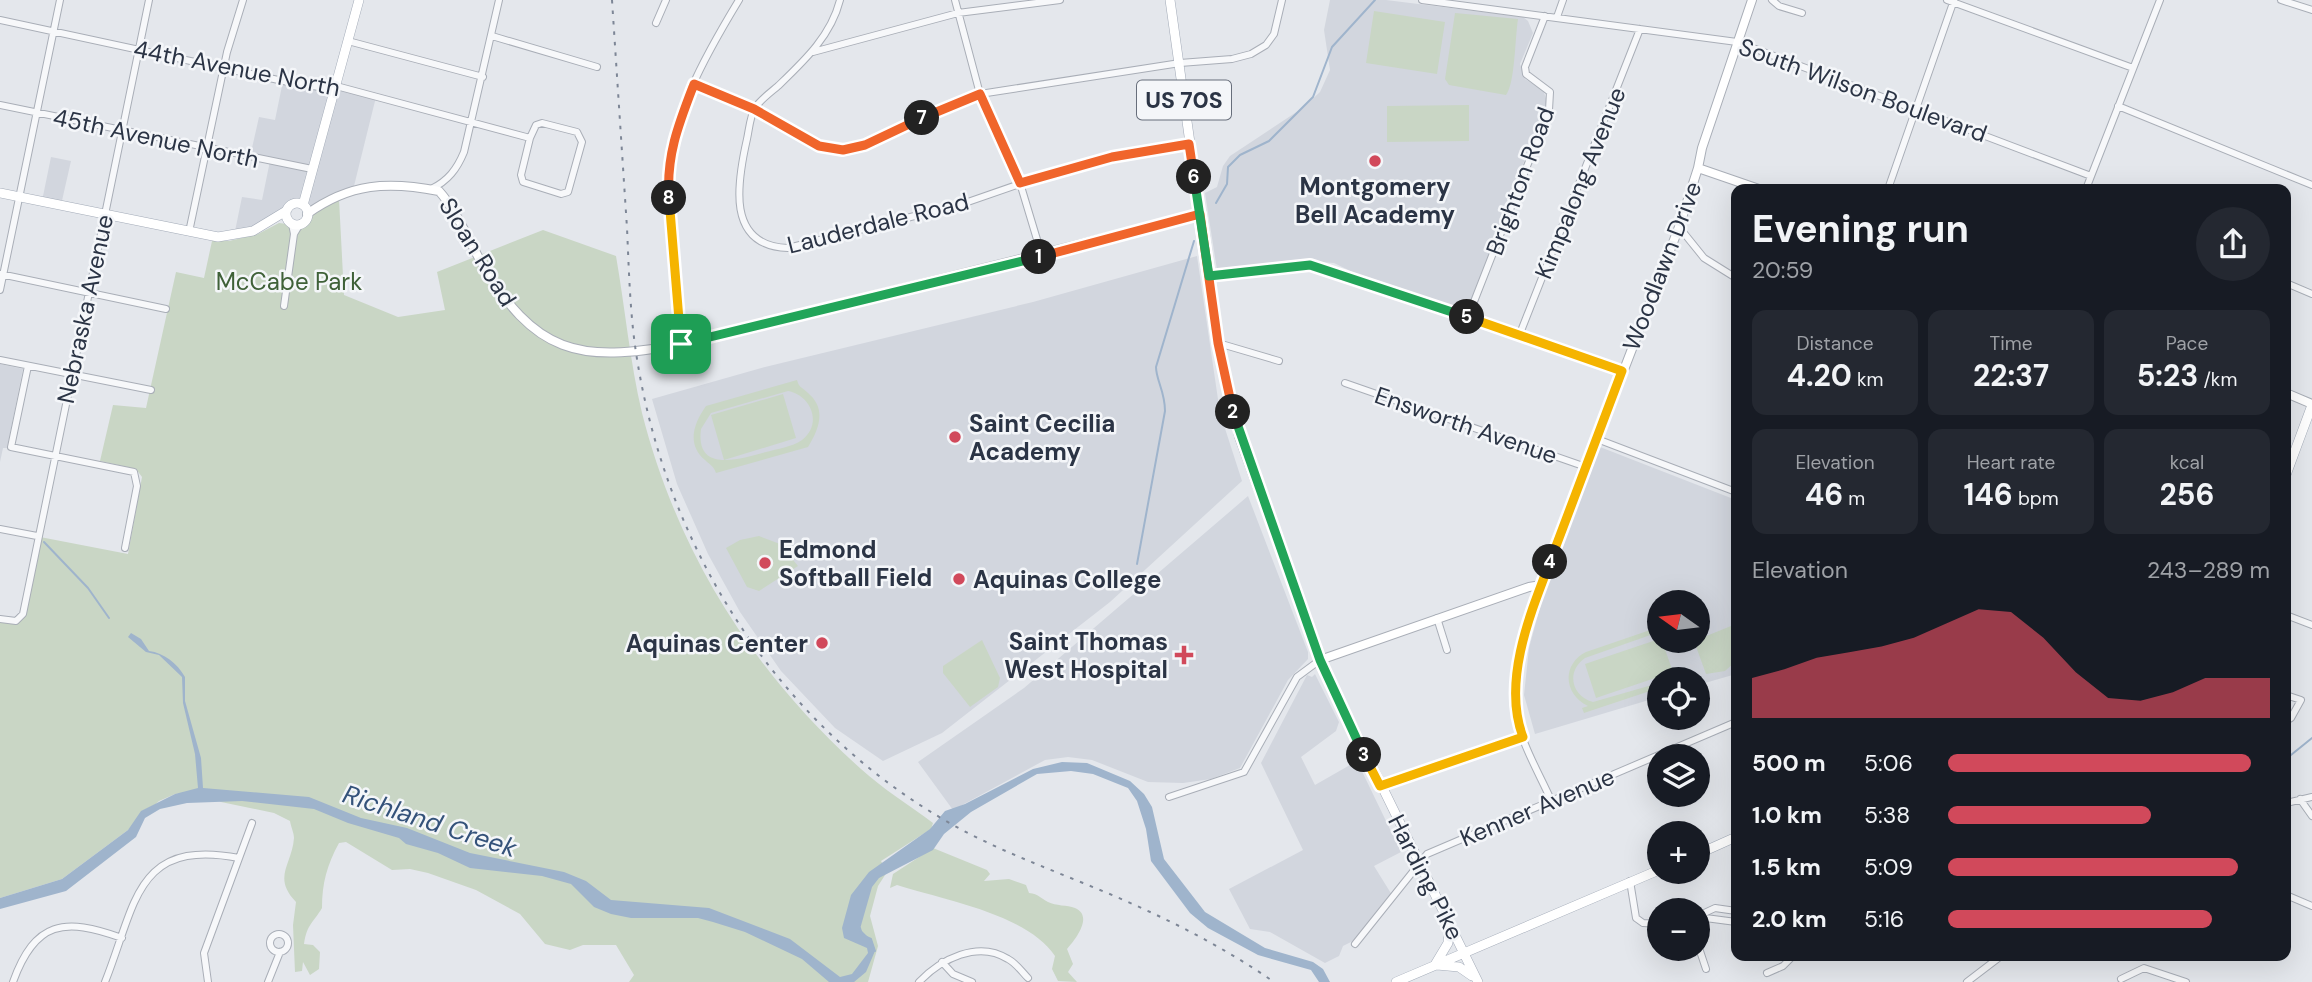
<!DOCTYPE html>
<html lang="en">
<head>
<meta charset="utf-8">
<style>
  :root { --surface:#171b24; --page:#242831; --text:#f1f3f6; --muted:#9ea1a6; --accent:#d1495b }
  body { margin:0; font-family:"DM Sans",sans-serif; background:var(--page); color:var(--text); height:100vh; display:flex; flex-direction:column; font-size:26px; white-space:nowrap }
  * { box-sizing:border-box; margin:0 }
  p { font-size:23px; color:var(--muted) }
  .icon { flex:none; width:38px; height:38px; fill:none; stroke:currentColor; stroke-width:2; stroke-linecap:round; stroke-linejoin:round }
  .map { position:relative; flex:1; overflow:hidden }
  .panel { position:absolute; left:1731px; top:184px; width:560px; height:777px; display:flex; flex-direction:column; background:var(--surface); border-radius:14px; box-shadow:0 7px 28px #0002 }
  .panel>* { flex:none }
  .needle { width:46px; rotate:284deg }
  .controls { position:absolute; left:1647px; top:590px; display:grid; gap:14px }
  .controls a { display:grid; place-items:center; width:63px; height:63px; border-radius:50%; background:var(--surface); box-shadow:0 7px 28px #0002; font-size:35px }
  .pin { position:absolute; display:grid; place-items:center; width:60px; height:60px; color:#fff; margin:-30px; border-radius:14px; box-shadow:0 4px 10px #0006 }
  .km { position:absolute; width:35px; height:35px; margin:-18px; border-radius:50%; background:#222; color:#fff; font-size:19px; line-height:35px; text-align:center }
  .round { display:grid; place-items:center; flex:none; width:74px; height:74px; border-radius:37px; background:var(--page) }
  .headline { display:flex; align-items:center; justify-content:space-between; height:119px; padding:0 21px }
  h1 { font-size:38px; font-weight:700; line-height:52px }
  .figures { display:grid; grid-template-columns:repeat(3,1fr); gap:10px; height:119px; padding:7px 21px }
  .figures div { display:grid; align-content:center; border-radius:14px; background:var(--page); text-align:center }
  .figures b { font-size:30px; font-weight:700 }
  .figures small { font-size:19px; font-weight:400 }
  .figures p { font-size:19px }
  .chart { height:196px; padding:14px 21px }
  .chart p { display:flex; justify-content:space-between }
  .chart svg { width:100%; height:126px; margin-top:7px; fill:var(--accent); opacity:.7 }
  ul { padding:0 21px; list-style:none; font-size:23px }
  li { display:grid; grid-template-columns:112px 84px 1fr; align-items:center; height:52px }
  li i { height:18px; border-radius:9px; background:var(--accent) }
  .map>svg:first-child { display:block }
  .built { fill:#d2d6de; fill-rule:evenodd }
  .green { fill:#c9d6c5; fill-rule:evenodd }
  .water { fill:#9fb4cc }
  .lines { fill:none; stroke-linecap:round; stroke-linejoin:round }
  .stream { stroke:#9fb4cc; stroke-width:2 }
  .street-casing { stroke:#a9aeb7; stroke-width:8 }
  .secondary-casing { stroke:#a9aeb7; stroke-width:10 }
  .primary-casing { stroke:#a3abb8; stroke-width:10 }
  .street { stroke:#f7f8fa; stroke-width:6 }
  .secondary { stroke:#fff; stroke-width:8 }
  .primary { stroke:#fff; stroke-width:9 }
  .rail { stroke:#7d8696; stroke-width:2; stroke-dasharray:3.5 7; stroke-linecap:butt }
  .split-1-casing { stroke:#fff; stroke-width:14 }
  .split-2-casing { stroke:#fff; stroke-width:14 }
  .split-3-casing { stroke:#fff; stroke-width:14 }
  .split-4-casing { stroke:#fff; stroke-width:14 }
  .split-5-casing { stroke:#fff; stroke-width:14 }
  .split-6-casing { stroke:#fff; stroke-width:14 }
  .split-7-casing { stroke:#fff; stroke-width:14 }
  .split-8-casing { stroke:#fff; stroke-width:14 }
  .split-9-casing { stroke:#fff; stroke-width:14 }
  .split-1 { stroke:#22a559; stroke-width:9 }
  .split-2 { stroke:#f0652b; stroke-width:9 }
  .split-3 { stroke:#22a559; stroke-width:9 }
  .split-4 { stroke:#f5b400; stroke-width:9 }
  .split-5 { stroke:#f5b400; stroke-width:9 }
  .split-6 { stroke:#22a559; stroke-width:9 }
  .split-7 { stroke:#f0652b; stroke-width:9 }
  .split-8 { stroke:#f0652b; stroke-width:9 }
  .split-9 { stroke:#f5b400; stroke-width:9 }
  .poi-dot { fill:#d1495b; stroke:#f4f6f9; stroke-width:2.5 }
  .labels { text-anchor:middle; dominant-baseline:central; stroke-width:5; stroke-linejoin:round; paint-order:stroke }
  .shield { fill:#f4f6f9; stroke:#676e7b; stroke-width:2 }
  .shield-label { font-size:23px; font-weight:bold; fill:#2b3445 }
  .street-label { font-size:24px; fill:#2b3445; stroke:#f4f6f9 }
  .poi-label { font-size:24px; font-weight:bold; fill:#2b3445; stroke:#f4f6f9; text-anchor:start }
  .park-label { font-size:24px; fill:#3f6138; stroke:#f4f6f9 }
  .water-label { font-size:26px; font-style:italic; fill:#34527a; stroke:#f4f6f9 }
</style>
</head>
<body>
<div class="map">
<svg width="2312" height="982" viewBox="0 0 2312 982">
  <rect width="100%" height="100%" fill="#e4e7ec"/>
  <!-- built -->
  <path class="built" d="M1330 0H1386L1523 17 1528 21 1533 33 1520 64 1525 79 1543 90 1547 101 1466 314 1373 282 1334 263 1292 260 1217 270 1205 193 1217 187 1223 166 1230 156 1304 107 1320 92 1330 70 1324 30Z
    M283 81 340 87 376 97 353 190 319 206 294 204 286 211 234 236 242 197 262 200 270 161 250 157 259 117 275 120Z
    M51 157 71 161 61 205 42 201Z
    M1197 256 1220 413 1242 481 1110 602 942 733 883 761 835 728 781 671 740 612 708 554 677 484 652 399 765 367 1033 302Z
    M0 364 23 369 7 448H3L0 462Z
    M1600 447 1736 500V674L1698 685V679H1659V697L1535 734 1524 695 1529 648 1545 589ZM1659 602H1698V640H1659Z
    M1248 496 1308 652V659L1288 680 1240 768 1211 779 1183 783 1148 782 1092 760 1068 757 1045 760 953 810 918 762 1024 688Z
    M1315 674 1339 722 1336 731 1301 757 1315 785 1357 761 1401 852 1374 866 1392 895 1357 939 1343 946 1339 956 1325 963 1270 932 1250 929 1229 889 1303 850 1261 763 1307 675 1312 677Z"/>
  <!-- green -->
  <path class="green" d="M1374 11 1445 22 1437 74 1366 63Z
    M1455 13 1518 19C1515 38 1515 84 1506 95L1449 85 1445 79Z
    M1469 105V141L1387 142V106Z
    M339 199 344 295 398 317 445 310 437 272 543 230 616 256C625 308 630 362 642 413 678 554 753 672 861 769 883 789 909 805 933 823L931 829 881 861 887 872 878 886 870 916 878 946 868 982H629L634 975 616 945H583L570 950 545 944 520 914 476 890 428 873 410 869 392 870 346 842 339 843C327 865 322 883 322 908 313 923 307 924 304 944L313 945 320 952 319 969 310 975 303 962 302 971 295 972 293 925 296 902C272 877 292 865 294 838 294 833 291 827 290 821L274 813 221 802 202 791 175 794 159 801 128 830 62 879 0 898V622L16 624 24 617 40 537 128 554 142 477 136 469 100 461 113 405 146 408 176 272 204 278 212 241H229L258 234 279 223 296 225Z
    M797 380C799 388 802 387 808 393 827 409 819 429 808 447L716 473C713 465 710 465 705 460 686 444 694 423 706 406ZM788 391C811 395 823 424 802 440 792 447 777 449 766 452 741 459 695 474 701 429L711 413Z
    M783 394 796 438 724 460 711 415Z
    M759 536 780 544 798 566 759 591 747 587 726 548 740 540Z
    M1731 626 1736 639V661L1725 671 1706 674 1694 641Z
    M1659 627V632L1585 658C1566 671 1571 696 1593 702L1659 683V688L1584 713 1582 708 1588 706C1563 694 1562 664 1586 652Z
    M1659 639 1662 641 1673 672 1596 698 1585 664Z
    M982 640 1000 678 998 687 970 707 943 673V666Z
    M933 848 987 870 990 874 984 881 1009 879 1026 885 1029 893C1039 894 1040 898 1048 902 1056 906 1067 905 1075 908 1094 916 1075 940 1067 949L1073 964 1068 972 1077 982 1058 981 1052 969 1055 956C1027 914 944 900 897 885L890 888 893 874Z"/>
  <!-- water -->
  <path class="water" d="M131 633 141 639 149 651C164 653 177 663 185 677V701L201 758 203 788 309 797 361 818 407 828 470 853 564 872 586 881 611 900 709 908 790 939 840 977 852 974 868 953 867 948 844 938 842 928 851 895 869 872 930 829 945 811 965 804 1033 769 1062 762 1087 763 1130 781 1144 794 1152 807 1164 859 1205 912 1265 948 1313 962 1323 969 1330 982H1319L1311 970 1258 955 1208 928 1190 913 1151 861 1146 829 1137 801 1128 788 1093 774 1071 771 1037 774 971 812 944 834 933 850 879 878 872 887 860 929 871 940 875 951 866 972 854 982H829L802 959 745 932 713 922 698 918H631L611 914 594 907 571 884 542 876 470 868 438 853 406 844 399 838 348 823 314 809 242 801 187 803 160 809 145 818 136 837 66 891 0 909V898L62 879 128 830 141 811 175 794 198 788 195 754 183 703 182 677 159 655 146 652 128 637Z"/>
  <g class="lines">
    <!-- stream -->
    <path class="stream" d="M1216 203 1227 184 1228 167 1240 155 1269 141 1313 97 1332 47 1375 0
      M44 542 88 588 109 618
      M1137 564 1165 411C1165 391 1156 380 1156 367L1194 241
      M2286 759 2312 738
      M860 928 862 935 871 939 875 951"/>
    <!-- street casing -->
    <g class="street-casing">
      <path id="street" d="M840 0C831 36 804 61 778 86 771 92 760 100 755 108 750 116 749 130 747 139 737 183 726 246 788 248L962 204 1060 170 1189 143
        M955 0 980 94 1020 183 1042 256
        M1422 0 1737 42 2091 176
        M1772 0 1779 6 1802 13
        M1947 0 2133 68
        M2281 0 2312 10
        M1557 17 1563 0
        M0 20 283 81 325 88 340 87 530 138 536 125 542 123 577 132 582 142 568 192 561 194 523 182 521 175 530 138
        M656 23 666 0
        M492 36 597 67
        M348 41 483 77
        M813 52 958 13 1060 0
        M694 84 754 109 819 146 843 150 865 145 980 94 1180 63 1232 59 1251 54 1266 45 1274 34 1282 0
        M0 105 312 169
        M2118 106 2312 185
        M431 189C448 181 457 169 464 152L499 0
        M1888 189 1954 0
        M2086 189 2160 0
        M1679 227 1704 258 1736 278
        M189 232 227 52 243 0
        M294 234 300 224
        M0 274 166 309
        M1209 276 1298 265 1326 268 1622 371
        M2286 283 2312 294
        M0 290 60 0
        M284 306 294 234 292 224
        M1468 317 1549 110 1550 92 1526 74 1525 67 1545 16
        M1519 336 1640 29
        M1218 343 1279 361
        M681 344 668 184C670 117 705 56 739 0
        M0 360 151 390
        M28 366 11 447 134 472 137 486 125 548
        M1345 383 1586 467
        M1597 439 1736 492
        M0 529 37 536
        M1541 585C1530 623 1509 669 1515 708 1519 740 1538 771 1551 800
        M2286 615 2312 625
        M1437 618 1447 650
        M0 619 16 621 23 614 149 0
        M2286 695 2301 700 2291 718 2286 721
        M1380 786 1523 737
        M1169 797 1244 772 1297 677 1320 660
        M2300 799 2312 816
        M2286 803 2312 797
        M1630 881 1636 918 1643 923 1659 924
        M2286 895 2312 906
        M1698 916 1715 908 1736 911
        M1698 917 1736 922
        M270 943a9 9 0 1 1 18 0a9 9 0 1 1-18 0Z
        M1355 944 1427 854 1736 722
        M1698 945 1706 969
        M942 962 953 974 972 982
        M1767 973 1783 966 1793 956
        M2121 979 2144 968 2186 982
        M13 982C35 921 64 917 122 938
        M105 982C136 905 135 838 239 858
        M208 982 204 953 252 823
        M268 982 280 952
        M919 982C941 959 978 940 1008 959 1016 963 1022 972 1028 978
        M1967 982 2001 956"/>
    </g>
    <!-- secondary casing -->
    <g class="secondary-casing">
      <path id="secondary" d="M1698 168 1759 189
        M307 214C350 183 388 181 439 191 456 210 467 237 480 260 534 354 579 364 681 344L1200 214
        M2286 393 2312 404
        M1320 660 1529 587 1541 585 1679 227 1698 168 1702 148 1752 0"/>
    </g>
    <!-- primary casing -->
    <g class="primary-casing">
      <path id="primary" d="M1170 0 1218 343 1239 436 1320 660 1478 982
        M0 193 218 237 253 231 286 211
        M286 214a11 11 0 1 1 22 0a11 11 0 1 1-22 0Z
        M303 205 359 0
        M2286 475 2312 405
        M1698 854 1736 837
        M1436 963 1448 943 1449 928
        M1437 965 1459 967 1472 976
        M1396 982 1659 870"/>
    </g>
    <!-- street -->
    <use href="#street" class="street"/>
    <!-- secondary -->
    <use href="#secondary" class="secondary"/>
    <!-- primary -->
    <use href="#primary" class="primary"/>
    <!-- rail -->
    <path class="rail" d="M612 0C617 76 622 152 627 228 629 272 630 316 637 359 667 547 775 720 941 818 986 845 1034 863 1083 883 1150 910 1215 941 1274 982"/>
  </g>
  <g class="lines">
    <!-- split-1 casing -->
    <g class="split-1-casing">
      <path id="split-1" d="M681 344 1039 257"/>
    </g>
    <!-- split-2 casing -->
    <g class="split-2-casing">
      <path id="split-2" d="M1039 257 1200 214 1218 343 1233 412"/>
    </g>
    <!-- split-3 casing -->
    <g class="split-3-casing">
      <path id="split-3" d="M1233 412 1320 660 1364 755"/>
    </g>
    <!-- split-4 casing -->
    <g class="split-4-casing">
      <path id="split-4" d="M1364 755 1380 786 1523 737C1502 682 1530 614 1550 562"/>
    </g>
    <!-- split-5 casing -->
    <g class="split-5-casing">
      <path id="split-5" d="M1467 317 1622 371 1550 562"/>
    </g>
    <!-- split-6 casing -->
    <g class="split-6-casing">
      <path id="split-6" d="M1194 177 1209 276 1310 265 1467 317"/>
    </g>
    <!-- split-7 casing -->
    <g class="split-7-casing">
      <path id="split-7" d="M922 118 980 94 1020 183 1112 157 1189 144 1194 177"/>
    </g>
    <!-- split-8 casing -->
    <g class="split-8-casing">
      <path id="split-8" d="M669 198C666 155 679 123 694 84L754 109 819 146 843 150 865 145 922 118"/>
    </g>
    <!-- split-9 casing -->
    <g class="split-9-casing">
      <path id="split-9" d="M669 198 681 344"/>
    </g>
    <!-- split-1 -->
    <use href="#split-1" class="split-1"/>
    <!-- split-2 -->
    <use href="#split-2" class="split-2"/>
    <!-- split-3 -->
    <use href="#split-3" class="split-3"/>
    <!-- split-4 -->
    <use href="#split-4" class="split-4"/>
    <!-- split-5 -->
    <use href="#split-5" class="split-5"/>
    <!-- split-6 -->
    <use href="#split-6" class="split-6"/>
    <!-- split-7 -->
    <use href="#split-7" class="split-7"/>
    <!-- split-8 -->
    <use href="#split-8" class="split-8"/>
    <!-- split-9 -->
    <use href="#split-9" class="split-9"/>
  </g>
  <!-- markers -->
  <g class="poi-dot">
    <circle cx="1375" cy="161" r="7"/>
    <circle cx="955" cy="437" r="7"/>
    <circle cx="765" cy="563" r="7"/>
    <circle cx="959" cy="579" r="7"/>
    <circle cx="822" cy="643" r="7"/>
    <path d="M1180.5 644.5h7v7h7v7h-7v7h-7v-7h-7v-7h7z"/>
  </g>
  <g class="labels">
    <!-- shield labels -->
    <rect class="shield" x="1137" y="80.5" width="94" height="39" rx="5"/>
    <g class="shield-label">
      <text x="1184" y="100">US 70S</text>
    </g>
    <!-- street labels -->
    <g class="street-label">
      <text transform="translate(237 68) rotate(11)">44th Avenue North</text>
      <text transform="translate(1863 90) rotate(20)">South Wilson Boulevard</text>
      <text transform="translate(156 138) rotate(12)">45th Avenue North</text>
      <text transform="translate(1520 181) rotate(-70)">Brighton Road</text>
      <text transform="translate(1580 183) rotate(-68)">Kimpalong Avenue</text>
      <text transform="translate(878 223) rotate(-14)">Lauderdale Road</text>
      <text transform="translate(478 252) rotate(58)">Sloan Road</text>
      <text transform="translate(1662 266) rotate(-69)">Woodlawn Drive</text>
      <text transform="translate(85 309) rotate(-78)">Nebraska Avenue</text>
      <text transform="translate(1466 425) rotate(19)">Ensworth Avenue</text>
      <text transform="translate(1537 807) rotate(-23)">Kenner Avenue</text>
      <text transform="translate(1426 877) rotate(63)">Harding Pike</text>
    </g>
    <!-- poi labels -->
    <g class="poi-label">
      <text x="1375" y="186" text-anchor="middle">Montgomery<tspan x="1375" dy="28">Bell Academy</tspan></text>
      <text x="969" y="423">Saint Cecilia<tspan x="969" dy="28">Academy</tspan></text>
      <text x="779" y="549">Edmond<tspan x="779" dy="28">Softball Field</tspan></text>
      <text x="973" y="579">Aquinas College</text>
      <text x="1168" y="641" text-anchor="end">Saint Thomas<tspan x="1168" dy="28">West Hospital</tspan></text>
      <text x="808" y="643" text-anchor="end">Aquinas Center</text>
    </g>
    <!-- park labels -->
    <g class="park-label">
      <text x="289" y="281">McCabe Park</text>
    </g>
    <!-- water labels -->
    <g class="water-label">
      <text transform="translate(430 821) rotate(18)">Richland Creek</text>
    </g>
  </g>
</svg>
<div class="controls">
<a><svg class="needle" viewBox="-14 -14 28 28"><path d="M0-13l5 13h-10z" fill="#e53935"/><path d="M0 13l5-13h-10z" fill="#9ea1a6"/></svg></a>
<a><svg class="icon" aria-label="locate" viewBox="0 0 24 24"><circle cx="12" cy="12" r="6"/><path d="M12 2v4M12 18v4M2 12h4M18 12h4"/></svg></a>
<a><svg class="icon" aria-label="layers" viewBox="0 0 24 24"><path d="M12 4l9 5-9 5-9-5zM3 14l9 5 9-5"/></svg></a>
<a>+</a>
<a>−</a>
</div>
<div class="pin" style="left:681px;top:344px;background:#1e9e55"><svg class="icon" aria-label="arrive" viewBox="0 0 24 24"><path d="M6 21V4h12l-3 4 3 4H6"/></svg></div>
<b class="km" style="left:1039px;top:257px">1</b>
<b class="km" style="left:1233px;top:412px">2</b>
<b class="km" style="left:1364px;top:755px">3</b>
<b class="km" style="left:1550px;top:562px">4</b>
<b class="km" style="left:1467px;top:317px">5</b>
<b class="km" style="left:1194px;top:177px">6</b>
<b class="km" style="left:922px;top:118px">7</b>
<b class="km" style="left:669px;top:198px">8</b>
<section class="panel">
<div class="headline"><div><h1>Evening run</h1><p>20:59</p></div><a class="round"><svg class="icon" aria-label="share" viewBox="0 0 24 24"><path d="M12 15V3M7 8l5-5 5 5M5 13v7h14v-7"/></svg></a></div>
<div class="figures">
<div><p>Distance</p><b>4.20<small> km</small></b></div>
<div><p>Time</p><b>22:37</b></div>
<div><p>Pace</p><b>5:23<small> /km</small></b></div>
</div>
<div class="figures">
<div><p>Elevation</p><b>46<small> m</small></b></div>
<div><p>Heart rate</p><b>146<small> bpm</small></b></div>
<div><p>kcal</p><b>256</b></div>
</div>
<div class="chart"><p><span>Elevation</span>243–289 m</p>
<svg viewBox="0 0 160 44" preserveAspectRatio="none"><path d="M0 44V30L10 27L20 23L30 21L40 19L50 16L60 11L70 6L80 7L90 16L100 28L110 37L120 38L130 35L140 30L150 30L160 30V44z"/></svg>
</div>
<ul>
<li><b>500 m</b>5:06<i style="width:94%"></i></li>
<li><b>1.0 km</b>5:38<i style="width:63%"></i></li>
<li><b>1.5 km</b>5:09<i style="width:90%"></i></li>
<li><b>2.0 km</b>5:16<i style="width:82%"></i></li>
</ul>
</section>
</div>
</body>
</html>
